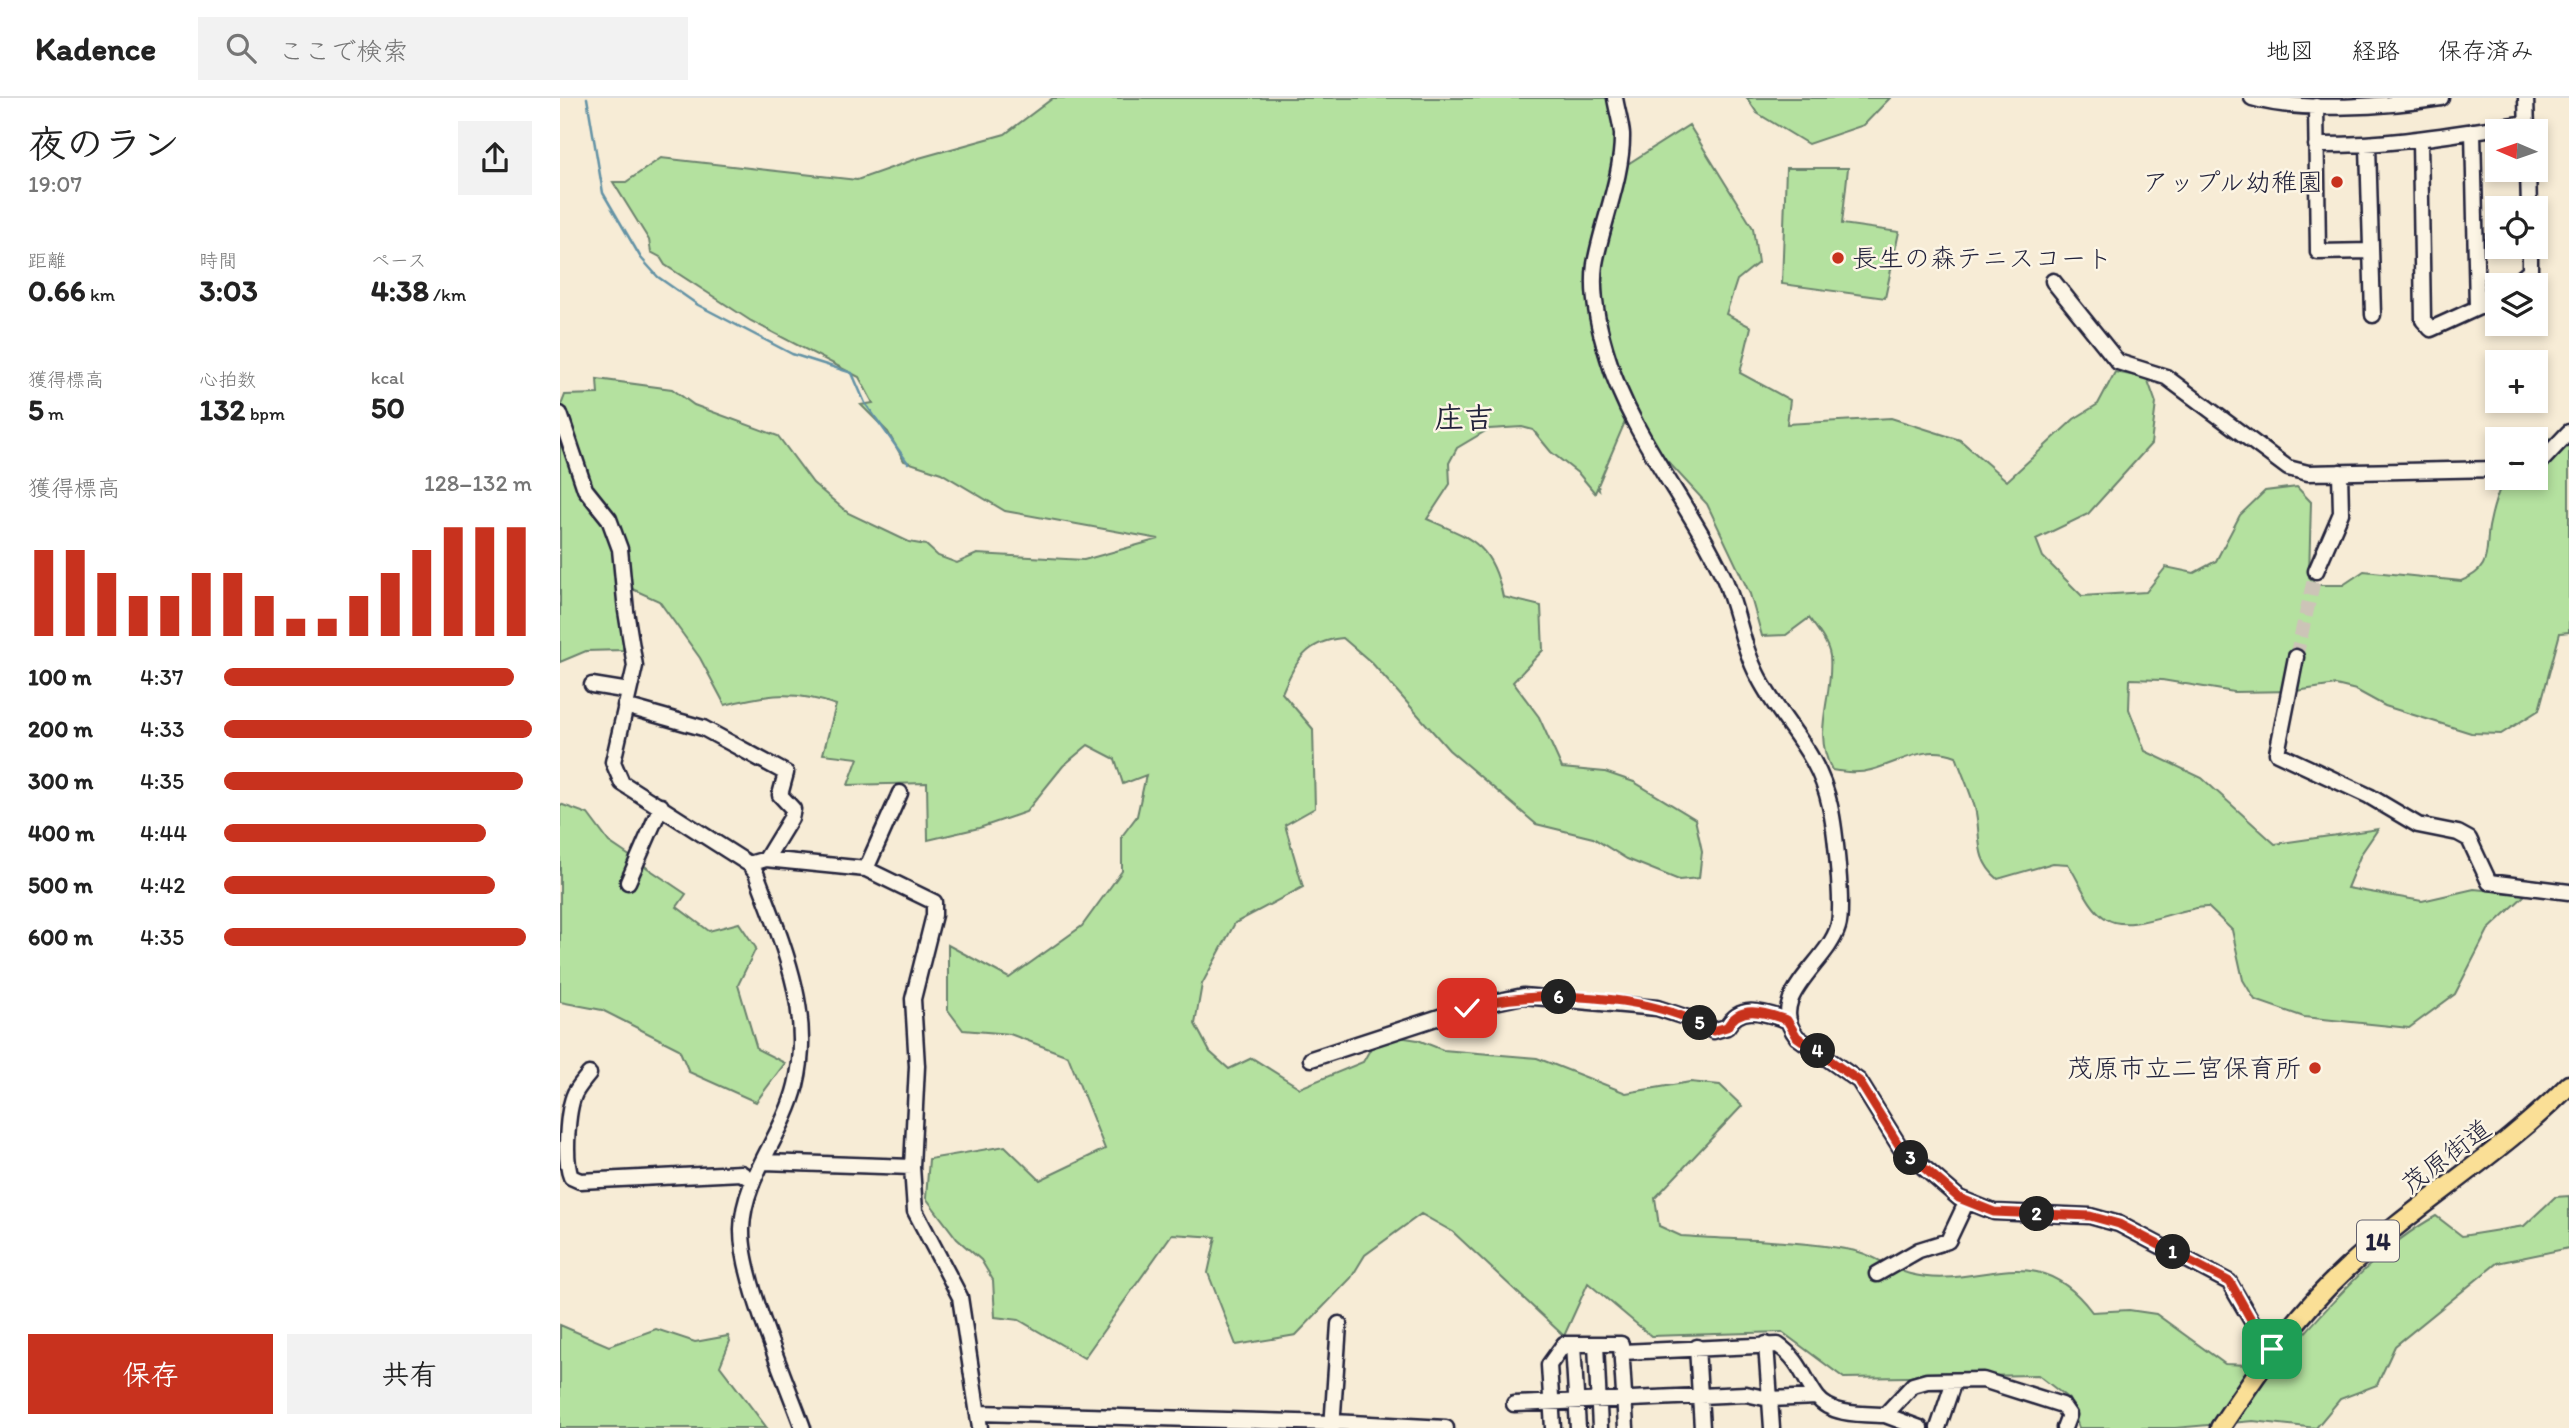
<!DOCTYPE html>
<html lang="ja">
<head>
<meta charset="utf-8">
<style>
  :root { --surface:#fff; --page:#f2f2f2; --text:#222; --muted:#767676; --line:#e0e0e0; --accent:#c8321e }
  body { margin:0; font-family:Itim,"Klee One",sans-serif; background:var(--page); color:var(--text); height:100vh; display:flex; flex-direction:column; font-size:26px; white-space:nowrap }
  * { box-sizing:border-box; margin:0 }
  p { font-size:23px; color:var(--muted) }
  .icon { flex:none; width:38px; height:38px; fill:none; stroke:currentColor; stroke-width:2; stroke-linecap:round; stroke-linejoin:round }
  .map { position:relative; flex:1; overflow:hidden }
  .side { display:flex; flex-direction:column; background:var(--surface); width:560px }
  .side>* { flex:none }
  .needle { width:46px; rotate:272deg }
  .controls { position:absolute; left:1925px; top:21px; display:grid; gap:14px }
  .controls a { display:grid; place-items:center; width:63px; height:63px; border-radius:0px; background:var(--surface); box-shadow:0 4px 10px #0003; font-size:35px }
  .pin { position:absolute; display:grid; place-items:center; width:60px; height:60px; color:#fff; margin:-30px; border-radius:14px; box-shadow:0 4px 10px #0006 }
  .km { position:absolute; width:35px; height:35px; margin:-18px; border-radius:50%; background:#222; color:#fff; font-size:19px; line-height:35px; text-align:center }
  .round { display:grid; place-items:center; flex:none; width:74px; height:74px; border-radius:0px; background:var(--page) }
  .head { display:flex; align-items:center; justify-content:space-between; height:119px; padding:0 28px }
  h1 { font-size:38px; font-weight:800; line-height:52px }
  .metrics { display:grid; grid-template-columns:repeat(3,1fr); gap:10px; height:119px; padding:7px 28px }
  .metrics div { display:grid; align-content:center }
  .metrics b { font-size:30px; font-weight:800 }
  .metrics small { font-size:19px; font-weight:400 }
  .metrics p { font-size:19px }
  .chart { height:196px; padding:14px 28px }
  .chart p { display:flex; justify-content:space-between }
  .chart svg { width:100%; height:126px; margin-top:7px; stroke:var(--accent); stroke-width:6 }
  .primary-button { display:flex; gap:14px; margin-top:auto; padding:14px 28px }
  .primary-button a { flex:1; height:80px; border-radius:0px; background:var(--accent); color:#fff; font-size:28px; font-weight:800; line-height:80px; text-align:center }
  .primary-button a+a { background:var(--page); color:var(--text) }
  ul { padding:0 28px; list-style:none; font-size:23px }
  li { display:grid; grid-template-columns:112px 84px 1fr; align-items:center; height:52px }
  li i { height:18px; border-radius:9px; background:var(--accent) }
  header { display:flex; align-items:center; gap:42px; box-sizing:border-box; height:98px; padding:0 35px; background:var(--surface); border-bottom:2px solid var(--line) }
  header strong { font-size:33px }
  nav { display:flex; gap:38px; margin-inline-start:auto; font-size:24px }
  .search { width:490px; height:63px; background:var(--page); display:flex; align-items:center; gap:18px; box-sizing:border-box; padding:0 24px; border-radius:0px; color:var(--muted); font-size:26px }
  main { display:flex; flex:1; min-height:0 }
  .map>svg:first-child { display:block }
  .green { fill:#b4e19f; stroke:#6b826d; stroke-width:2 }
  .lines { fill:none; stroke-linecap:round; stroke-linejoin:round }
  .stream { stroke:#6392a5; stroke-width:2.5 }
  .minor-tunnel { stroke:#ccc4b7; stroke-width:14; stroke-dasharray:14 7; stroke-linecap:butt }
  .minor-casing { stroke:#22223b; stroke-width:19 }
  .major-casing { stroke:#22223b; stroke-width:23 }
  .minor { stroke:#fcf5e5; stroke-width:14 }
  .major { stroke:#fadf96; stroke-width:18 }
  .route-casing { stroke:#fff; stroke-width:14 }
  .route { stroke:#c8321e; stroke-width:9 }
  .poi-dot { fill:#c8321e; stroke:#fcf5e5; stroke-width:2.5 }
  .labels { text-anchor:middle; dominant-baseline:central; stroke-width:5; stroke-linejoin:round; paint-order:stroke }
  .shield { fill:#fcf5e5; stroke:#63616e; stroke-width:2 }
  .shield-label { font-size:24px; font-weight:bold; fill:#22223b }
  .poi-label { font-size:26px; fill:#22223b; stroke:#fcf5e5; text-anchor:end }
  .street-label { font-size:26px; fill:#22223b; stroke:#fcf5e5 }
  .quarter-label { font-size:30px; font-weight:bold; fill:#22223b; stroke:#fcf5e5 }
</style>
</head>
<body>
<header>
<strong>Kadence</strong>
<div class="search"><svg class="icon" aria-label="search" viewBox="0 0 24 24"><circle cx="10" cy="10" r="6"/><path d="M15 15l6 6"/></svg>ここで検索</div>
<nav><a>地図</a><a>経路</a><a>保存済み</a></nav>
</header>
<main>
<section class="side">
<div class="head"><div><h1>夜のラン</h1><p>19:07</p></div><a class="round"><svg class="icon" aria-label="share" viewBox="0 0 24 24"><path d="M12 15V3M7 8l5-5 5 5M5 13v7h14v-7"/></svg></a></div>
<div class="metrics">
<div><p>距離</p><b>0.66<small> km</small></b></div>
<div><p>時間</p><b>3:03</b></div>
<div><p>ペース</p><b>4:38<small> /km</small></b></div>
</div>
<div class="metrics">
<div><p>獲得標高</p><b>5<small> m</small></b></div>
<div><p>心拍数</p><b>132<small> bpm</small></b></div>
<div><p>kcal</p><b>50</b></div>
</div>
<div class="chart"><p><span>獲得標高</span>128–132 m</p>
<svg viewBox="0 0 160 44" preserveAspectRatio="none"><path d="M5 44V14M15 44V14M25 44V22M35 44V30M45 44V30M55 44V22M65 44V22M75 44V30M85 44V38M95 44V38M105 44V30M115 44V22M125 44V14M135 44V6M145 44V6M155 44V6"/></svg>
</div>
<ul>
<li><b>100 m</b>4:37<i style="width:94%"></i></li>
<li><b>200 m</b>4:33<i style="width:100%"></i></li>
<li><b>300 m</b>4:35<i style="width:97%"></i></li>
<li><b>400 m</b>4:44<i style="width:85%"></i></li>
<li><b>500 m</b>4:42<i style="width:88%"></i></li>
<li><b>600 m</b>4:35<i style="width:98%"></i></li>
</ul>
<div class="primary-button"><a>保存</a><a>共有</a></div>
</section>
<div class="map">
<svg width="2009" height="1330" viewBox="0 0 2009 1330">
  <rect width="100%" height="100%" fill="#f7ecd6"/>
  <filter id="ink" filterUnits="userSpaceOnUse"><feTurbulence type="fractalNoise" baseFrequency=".0143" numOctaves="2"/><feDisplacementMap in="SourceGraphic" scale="14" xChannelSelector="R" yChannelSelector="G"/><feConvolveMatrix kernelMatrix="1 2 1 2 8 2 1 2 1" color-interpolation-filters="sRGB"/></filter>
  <g filter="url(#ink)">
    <!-- green -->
    <path class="green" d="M493 0H1052L1056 39 1051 69 1066 67 1129 27 1193 130 1198 165 1177 182 1166 216 1191 229 1180 275 1230 302 1227 326 1331 320 1400 342 1447 383 1514 321 1538 306 1555 274 1587 280 1596 305 1591 346 1528 416 1476 441 1483 459 1522 498 1586 494 1606 469 1634 475 1656 463 1680 417 1705 393 1737 389 1751 404 1749 479 1756 487H1783L1804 473 1901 483C1932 471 1925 455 1929 429 1932 413 1938 394 1944 380H1976V341L2009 339V534L2000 535 1979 612 1941 636 1911 635 1825 608 1796 592 1776 587 1736 593 1674 594 1602 582 1570 581 1569 611 1585 653 1642 680 1715 746 1818 731 1801 756 1787 790 1862 803 1914 791 1966 796 1928 832 1895 896 1849 930 1744 919 1695 902 1683 882 1672 832 1648 809C1620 808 1571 837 1545 820 1528 809 1519 782 1508 766L1493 765 1438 781C1413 760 1422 738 1415 710 1410 693 1402 676 1396 658 1365 646 1341 664 1311 672 1298 676 1285 674 1272 672 1251 633 1274 598 1270 558 1268 544 1257 531 1249 520L1226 537 1202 538 1190 496 1147 406 1067 319 1038 387 1039 392 1037 390 1035 395 1019 376 991 354 973 332 962 329 929 331 897 350 889 365 890 386 867 421C913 441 932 446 943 499L981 508 983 552 953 584 979 619 1002 670 1045 674 1074 684 1135 721 1142 753 1139 780 1119 782 1067 761 1033 740 976 726 889 652 812 565 783 540C746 543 736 563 722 595L753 631 755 710 725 727 743 789 675 825 642 886 635 926 650 954 669 971 692 960 740 990 803 964 819 936 858 942 883 952 977 960 1066 995 1130 984 1160 987 1182 1008 1095 1100 1099 1128 1121 1138C1177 1142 1236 1142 1291 1152 1312 1155 1330 1171 1350 1176 1418 1194 1474 1136 1532 1214L1569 1212 1596 1216 1665 1266 1715 1268C1764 1215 1812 1153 1876 1118L1902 1138 1964 1128 1995 1099 2009 1098V1150L1937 1165 1835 1248 1817 1287 1780 1301 1756 1330 1693 1323 1615 1330H1519L1509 1301 1478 1277 1284 1280 1222 1234 1091 1238 1028 1185 1004 1238 893 1134 861 1116 805 1157 791 1180 736 1237 676 1247 648 1175 656 1139 612 1136 524 1260 459 1222 435 1219 433 1182 421 1162 397 1141 366 1100 369 1061 445 1048 480 1082 545 1051 508 958 450 936 403 932 388 912V847L449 880 522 828 562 773V738L577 718 586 677 563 686 555 661 528 647 503 668 466 714 419 730 368 742 367 685 288 687 298 660 263 656 276 607C234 592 208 596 165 607L140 560 99 503 68 489 63 552 26 553 0 564V310L5 297 38 296 37 281 112 291 134 307 218 338 253 385 288 415 349 444 366 447 378 458 397 465 417 456 524 462 599 441 445 413 381 375 344 363 328 334 301 307 313 305 299 279 191 223 105 167 100 159 91 154 89 142 53 84H66L101 60 297 82 359 60 445 36Z
      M1187 0H1330L1304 27 1248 46 1197 15Z
      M1226 70H1288L1282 126 1339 134 1325 200 1222 186Z
      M0 706 28 716 49 744 126 796 117 809 149 833 179 825 196 850 178 887 197 951 225 965 196 1004 129 974 119 951 42 912 0 904Z
      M0 1227 49 1248 96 1231 135 1244 168 1238 170 1243 160 1268 207 1330H0Z"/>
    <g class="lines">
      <!-- stream -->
      <path class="stream" d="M27 0 43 95 81 160 98 179 138 207 232 256 292 275 305 305 348 365"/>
      <!-- minor-tunnel -->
      <path class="minor-tunnel" d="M1736 559 1756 473"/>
      <!-- minor casing -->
      <g class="minor-casing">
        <path id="minor" d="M1055 0C1057 12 1061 25 1062 36 1063 78 1042 125 1035 166 1031 196 1039 232 1048 260 1071 339 1130 405 1164 480 1178 512 1182 549 1199 580 1224 628 1258 652 1270 708 1275 730 1284 810 1278 829 1267 866 1205 899 1237 939L1299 983 1340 1049 1399 1100 1434 1114 1530 1118 1559 1126 1669 1184 1697 1232 1712 1251
          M1692 0C1742 15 1829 8 1881 0
          M1966 0 1967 33
          M1756 8 1758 154 1811 153
          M1913 33 1917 209
          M1860 43 1863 222 1871 231 1937 201
          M1756 47C1832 48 1893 36 1967 25
          M1808 48 1813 217
          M1968 72 1969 110
          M1493 183 1558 264 1606 279 1728 370 1748 375 1937 371
          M1954 187 1970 173V149
          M0 316 25 391 49 421 60 451 66 513 75 568 53 664 62 685 189 766 196 775C221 842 254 914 236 987 224 1037 183 1079 182 1131 181 1180 225 1280 243 1330
          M1976 369 2009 334
          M1756 473 1781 415 1780 374
          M1736 559 1717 655 1809 698 1858 727 1898 735 1909 741 1929 784 2009 794
          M32 587 69 593
          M65 608 143 630 226 675 220 697 233 711 231 720 206 761
          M189 766 206 761 306 771 374 804V817L353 901 357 968 352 1069 355 1113 400 1199 420 1330
          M306 771 340 695
          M68 784 101 708
          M751 961 907 910 963 898 1097 910 1137 923 1153 933 1167 929C1181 905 1204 915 1227 922
          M29 976C24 982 19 988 15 995 7 1012 4 1062 11 1079L20 1083 181 1075 193 1083
          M204 1064 352 1069
          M1317 1176 1359 1152 1388 1143 1406 1105
          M1013 1246 1018 1330
          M1036 1246 1040 1330
          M1206 1246 1212 1330
          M1137 1249 1142 1330
          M1062 1254 1218 1247C1241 1263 1242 1278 1257 1299 1271 1318 1304 1316 1325 1317L1353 1287 1367 1283 1423 1282 1502 1307 1509 1317 1504 1330
          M954 1306 1186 1296 1209 1301 1257 1299
          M418 1315 773 1325
          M1325 1317 1360 1330
          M773 1324 886 1330
          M772 1330 779 1226
          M993 1330 989 1267 1004 1246H1061L1066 1330
          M1378 1330 1394 1283"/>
      </g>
      <!-- major casing -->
      <g class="major-casing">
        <path id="major" d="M1660 1330C1698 1273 1735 1218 1786 1171 1857 1105 1941 1056 2009 987"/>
      </g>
      <!-- minor -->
      <use href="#minor" class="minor"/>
      <!-- major -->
      <use href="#major" class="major"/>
    </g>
  </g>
  <g class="lines" filter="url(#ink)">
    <!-- route casing -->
    <g class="route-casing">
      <path id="route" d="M907 910C975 890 1091 895 1153 933L1167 929C1181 905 1205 915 1227 922L1237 939 1299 983 1340 1049 1399 1100 1434 1114 1530 1118 1559 1126 1670 1184 1697 1232 1712 1251"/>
    </g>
    <!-- route -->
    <use href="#route" class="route"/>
  </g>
  <!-- markers -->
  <g class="poi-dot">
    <circle cx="1777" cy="84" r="7"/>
    <circle cx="1278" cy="160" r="7"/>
    <circle cx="1755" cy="970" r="7"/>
  </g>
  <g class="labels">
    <!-- shield labels -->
    <rect class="shield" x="1797" y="1122.5" width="42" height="41" rx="5"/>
    <g class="shield-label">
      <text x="1818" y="1143">14</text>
    </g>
    <!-- poi labels -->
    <g class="poi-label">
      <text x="1763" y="84">アップル幼稚園</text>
      <text x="1292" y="160" text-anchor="start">長生の森テニスコート</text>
      <text x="1741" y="970">茂原市立二宮保育所</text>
    </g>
    <!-- street labels -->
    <g class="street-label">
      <text transform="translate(1886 1058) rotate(-37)">茂原街道</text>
    </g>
    <!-- quarter labels -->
    <g class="quarter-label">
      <text x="904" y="319">庄吉</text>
    </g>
  </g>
</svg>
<div class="controls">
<a><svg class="needle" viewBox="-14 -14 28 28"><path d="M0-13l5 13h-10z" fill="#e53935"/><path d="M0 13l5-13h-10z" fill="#767676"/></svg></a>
<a><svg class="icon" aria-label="locate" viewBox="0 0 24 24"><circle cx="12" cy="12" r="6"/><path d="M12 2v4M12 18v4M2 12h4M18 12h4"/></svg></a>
<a><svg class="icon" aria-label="layers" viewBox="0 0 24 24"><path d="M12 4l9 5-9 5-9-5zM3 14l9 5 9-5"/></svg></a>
<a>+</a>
<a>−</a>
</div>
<div class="pin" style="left:1712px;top:1251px;background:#1e9e55"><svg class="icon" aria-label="arrive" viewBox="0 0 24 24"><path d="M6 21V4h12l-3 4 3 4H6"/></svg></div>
<div class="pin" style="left:907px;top:910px;background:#d93025"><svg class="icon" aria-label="check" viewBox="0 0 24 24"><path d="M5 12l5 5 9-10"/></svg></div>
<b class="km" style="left:1613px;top:1154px">1</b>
<b class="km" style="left:1477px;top:1116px">2</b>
<b class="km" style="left:1351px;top:1060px">3</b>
<b class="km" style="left:1258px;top:953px">4</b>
<b class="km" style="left:1140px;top:925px">5</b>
<b class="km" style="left:999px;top:899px">6</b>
</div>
</main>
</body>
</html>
